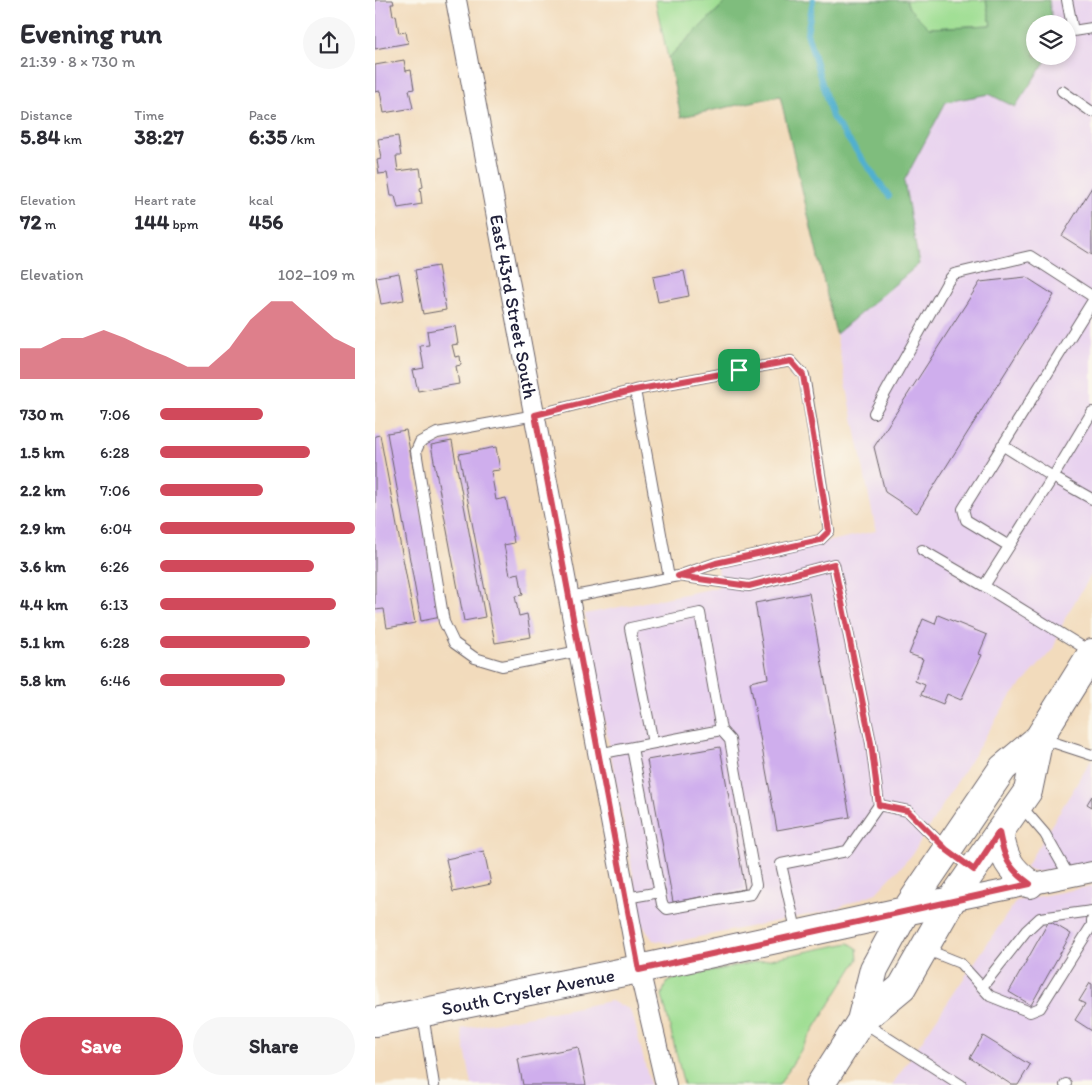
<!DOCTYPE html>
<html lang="en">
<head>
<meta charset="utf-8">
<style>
  :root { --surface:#fff; --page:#f7f7f7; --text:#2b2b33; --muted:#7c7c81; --accent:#d1495b }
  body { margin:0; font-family:Itim,sans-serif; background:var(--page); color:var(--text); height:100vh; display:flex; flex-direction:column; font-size:19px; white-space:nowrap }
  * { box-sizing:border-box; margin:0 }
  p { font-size:16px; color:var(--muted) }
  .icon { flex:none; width:28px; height:28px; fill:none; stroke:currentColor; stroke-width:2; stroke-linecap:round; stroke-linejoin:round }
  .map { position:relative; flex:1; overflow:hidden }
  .drawer { display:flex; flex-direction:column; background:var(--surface); width:375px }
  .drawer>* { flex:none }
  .fabs { position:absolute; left:651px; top:15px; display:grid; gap:10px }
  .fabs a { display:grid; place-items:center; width:50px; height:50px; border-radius:50%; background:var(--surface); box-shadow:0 2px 8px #0003; font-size:25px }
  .pin { position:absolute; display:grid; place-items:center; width:42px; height:42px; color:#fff; margin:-21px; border-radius:10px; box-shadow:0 2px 8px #0006 }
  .round { display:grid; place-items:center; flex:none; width:52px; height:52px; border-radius:26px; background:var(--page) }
  .headline { display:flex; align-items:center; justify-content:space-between; height:85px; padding:0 20px }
  h1 { font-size:28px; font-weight:700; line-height:38px }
  .metrics { display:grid; grid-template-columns:repeat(3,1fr); gap:8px; height:85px; padding:5px 20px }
  .metrics div { display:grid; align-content:center }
  .metrics b { font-size:21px; font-weight:700 }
  .metrics small { font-size:14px; font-weight:400 }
  .metrics p { font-size:14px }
  .chart { height:140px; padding:10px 20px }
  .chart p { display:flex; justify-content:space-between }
  .chart svg { width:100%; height:90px; margin-top:5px; fill:var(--accent); opacity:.7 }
  .cta { display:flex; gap:10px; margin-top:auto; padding:10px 20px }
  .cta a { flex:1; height:58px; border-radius:30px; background:var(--accent); color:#fff; font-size:20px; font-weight:700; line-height:58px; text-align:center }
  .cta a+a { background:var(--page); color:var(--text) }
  ul { padding:0 20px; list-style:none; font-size:16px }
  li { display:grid; grid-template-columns:80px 60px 1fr; align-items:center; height:38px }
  li i { height:12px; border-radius:6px; background:var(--accent) }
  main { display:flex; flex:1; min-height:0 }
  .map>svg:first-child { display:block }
  .built { fill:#e8d2ef }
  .green { fill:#9fde93; stroke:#608067 }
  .forest { fill:#7fbd7d; stroke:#50705c }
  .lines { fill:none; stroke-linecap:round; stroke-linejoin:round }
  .stream { stroke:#51b0cf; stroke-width:6 }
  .building { fill:#cfaeed }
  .service-casing { stroke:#6b6368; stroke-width:12 }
  .minor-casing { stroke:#6b6368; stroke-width:22 }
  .secondary-casing { stroke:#6b6368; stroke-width:30 }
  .primary-casing { stroke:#6b6368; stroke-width:30 }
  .service { stroke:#fff; stroke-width:10 }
  .minor { stroke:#fff; stroke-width:20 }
  .secondary { stroke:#fff; stroke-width:28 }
  .primary { stroke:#fff; stroke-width:28 }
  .route-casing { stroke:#fff; stroke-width:10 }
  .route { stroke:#d1495b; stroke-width:6 }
  .labels { text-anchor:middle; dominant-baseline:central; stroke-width:4; stroke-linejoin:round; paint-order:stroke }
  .street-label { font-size:19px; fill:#22223b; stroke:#fbf7ec }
</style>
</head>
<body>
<main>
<section class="drawer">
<div class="headline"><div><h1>Evening run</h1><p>21:39 · 8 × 730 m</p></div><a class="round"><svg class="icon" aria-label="share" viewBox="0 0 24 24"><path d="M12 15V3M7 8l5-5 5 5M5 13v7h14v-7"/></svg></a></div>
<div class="metrics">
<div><p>Distance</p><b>5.84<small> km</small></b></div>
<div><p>Time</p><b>38:27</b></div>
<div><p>Pace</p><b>6:35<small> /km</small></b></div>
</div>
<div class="metrics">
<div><p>Elevation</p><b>72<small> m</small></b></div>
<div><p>Heart rate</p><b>144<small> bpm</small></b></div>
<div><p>kcal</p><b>456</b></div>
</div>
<div class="chart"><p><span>Elevation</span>102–109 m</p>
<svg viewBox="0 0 160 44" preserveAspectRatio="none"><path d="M0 44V29L10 29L20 24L30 24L40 20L50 24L60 29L70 33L80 38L90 38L100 29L110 15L120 6L130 6L140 15L150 24L160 29V44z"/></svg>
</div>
<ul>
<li><b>730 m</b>7:06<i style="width:53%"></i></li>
<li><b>1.5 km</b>6:28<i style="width:77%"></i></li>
<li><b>2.2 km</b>7:06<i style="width:53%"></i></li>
<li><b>2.9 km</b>6:04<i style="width:100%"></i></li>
<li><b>3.6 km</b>6:26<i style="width:79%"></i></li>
<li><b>4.4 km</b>6:13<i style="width:90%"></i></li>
<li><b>5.1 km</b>6:28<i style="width:77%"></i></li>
<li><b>5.8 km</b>6:46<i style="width:64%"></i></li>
</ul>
<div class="cta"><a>Save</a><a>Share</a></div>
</section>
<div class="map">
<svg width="717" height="1085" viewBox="0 0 717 1085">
  <rect width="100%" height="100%" fill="#fbf7ec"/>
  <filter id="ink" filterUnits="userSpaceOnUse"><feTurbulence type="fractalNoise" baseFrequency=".02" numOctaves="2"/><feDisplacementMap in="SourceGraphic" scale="10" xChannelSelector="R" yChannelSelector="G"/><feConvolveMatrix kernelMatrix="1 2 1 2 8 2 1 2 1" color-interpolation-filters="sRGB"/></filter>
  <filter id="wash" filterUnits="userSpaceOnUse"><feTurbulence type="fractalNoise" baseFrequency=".0096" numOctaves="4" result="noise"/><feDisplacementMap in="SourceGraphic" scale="20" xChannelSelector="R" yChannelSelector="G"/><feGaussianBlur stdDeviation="1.12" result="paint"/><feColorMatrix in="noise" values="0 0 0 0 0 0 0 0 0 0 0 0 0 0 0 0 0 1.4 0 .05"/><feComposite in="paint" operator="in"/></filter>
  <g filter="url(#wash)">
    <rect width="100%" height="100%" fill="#f2dbbc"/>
    <!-- built -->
    <path class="built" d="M674 0H717V574L691 616 678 649 633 700 536 856 501 893 457 910 294 943 278 940 267 924 210 614 345 587 343 566 501 531 461 334 544 264 529 181 571 102 614 94 640 107 674 56H692V24H678Z
      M717 759V862L663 872 650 868Z
      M717 886V1085H517L641 901Z
      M236 1001 254 1009 259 1020 275 1085H97L86 1029Z"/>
    <!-- green -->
    <path class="green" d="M280 0H353L293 58Z
      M531 0H611L616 25 554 28 534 8Z
      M474 943 482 948 483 959 404 1085H309L287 995 291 983 302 978Z"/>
    <!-- forest -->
    <path class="forest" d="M353 0H531L534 8 554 28 616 25 611 0H674L678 24H660V56H674L640 107 614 94 571 102 529 181 544 264 461 334 405 96 306 117 293 58Z"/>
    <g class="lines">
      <!-- stream -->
      <path class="stream" d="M438 0 432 33 457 117 514 196"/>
    </g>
    <g id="blocks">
      <!-- building -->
      <path class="building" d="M0 0H18L19 4H16L18 16 21 15 24 33 31 32 33 43 0 49Z
        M29 60 31 71 36 70 39 89 34 90 38 108 9 113 5 91 0 92V65Z
        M23 136 26 156H21L23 171 45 168 48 187 45 188 47 204 23 208 20 196H16L12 173 4 174 2 160 6 159 3 139Z
        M717 187V255L687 236Z
        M63 266 71 310 48 314 40 270Z
        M309 271 314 296 283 302 278 277Z
        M24 273 29 300 6 304 1 277Z
        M651 277 679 295 542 513 510 492 499 447 605 282Z
        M80 326 83 344 77 345 80 357 85 356 86 365 81 366 84 384 43 391 38 370 49 368 45 346 54 345 52 331Z
        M31 430 66 617 46 621 12 433Z
        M5 435 40 623 12 628 9 609 0 610V436Z
        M77 441 110 617 89 621 56 445Z
        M121 447 125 470 116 471 121 500 131 498 139 543 129 545 135 575 144 573 148 595 140 596 144 616 152 614 156 637 120 643 84 454Z
        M434 593 475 817 402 830 375 682 393 678 380 603Z
        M563 615 612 635 604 654 607 655 586 700 572 694 568 704 546 695 550 685 540 681 548 659 534 654 548 619 560 624Z
        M345 747 370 889 298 902 272 760Z
        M717 796V807L712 804Z
        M109 851 116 884 78 892 71 859Z
        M674 921 696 934 656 1005 634 992Z
        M715 983 717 984V1031L700 1020 710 1004 704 1001Z
        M608 1036 655 1065 643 1085H637L595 1058Z
        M203 1047 211 1085H148L143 1059Z"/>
    </g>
  </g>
  <g filter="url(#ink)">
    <use href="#blocks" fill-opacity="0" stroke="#6b6368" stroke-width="1"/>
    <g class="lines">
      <!-- service casing -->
      <g class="service-casing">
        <path id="service" d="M692 0 698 31 717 28
          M687 91 717 112
          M260 390 416 361 429 375 454 531 445 540 341 563 306 575
          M717 412 678 477 717 499
          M499 413 573 281 579 274 655 256 717 296
          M627 445 678 477 609 586 716 652
          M634 546 591 520 588 509 717 302
          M547 550 609 586
          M194 597 303 576 374 586 459 564 496 743 504 805
          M204 651 127 666 100 658 79 643 69 622 41 451 45 442 62 433 160 415 260 390 294 578
          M665 738 717 755
          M278 743 255 628 325 613 346 730
          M223 754 346 730 355 740 381 885 376 894 292 909 287 904 257 748
          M645 805 670 834 694 876
          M251 898 285 892
          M422 934 406 864 472 851 504 805 533 811 572 850 598 869
          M550 949 585 963 615 996 655 1012 665 1008 717 925V920
          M607 987 651 931 665 918 717 911
          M48 1014 59 1085
          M488 1022 586 1085
          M690 1085 691 1084"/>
      </g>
      <!-- minor casing -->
      <g class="minor-casing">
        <g id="minor">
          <path id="s1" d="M81 0 264 969 291 1085"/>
          <path d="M576 901 717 872"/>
        </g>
      </g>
      <!-- secondary casing -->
      <g class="secondary-casing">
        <g id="secondary">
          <path id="s2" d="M0 1022 264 969 576 901"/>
        </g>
      </g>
      <!-- primary casing -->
      <g class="primary-casing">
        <path id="primary" d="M624 832C629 858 633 868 655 884
          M486 1021 499 969 530 912 628 768 664 738 717 653
          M445 1085 486 1021 527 987 576 901 653 791 664 738"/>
      </g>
      <!-- service -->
      <use href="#service" class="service"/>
      <!-- minor -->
      <use href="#minor" class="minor"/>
      <!-- secondary -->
      <use href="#secondary" class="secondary"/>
      <!-- primary -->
      <use href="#primary" class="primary"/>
    </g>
  </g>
  <g class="lines" filter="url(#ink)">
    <!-- route casing -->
    <g class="route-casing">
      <path id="route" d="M416 361 428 375 454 531 445 540 341 563 303 576 374 586 459 564 496 743 504 805 533 811 572 850 599 870 624 832C629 858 633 868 655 884L264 970 160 415 260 390Z"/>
    </g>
    <!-- route -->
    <use href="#route" class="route"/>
  </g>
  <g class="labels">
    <!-- street labels -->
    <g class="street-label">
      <text stroke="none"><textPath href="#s1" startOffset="312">East 43rd Street South</textPath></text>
      <text stroke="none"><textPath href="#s2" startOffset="156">South Crysler Avenue</textPath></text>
    </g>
  </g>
</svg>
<div class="fabs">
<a><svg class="icon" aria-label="layers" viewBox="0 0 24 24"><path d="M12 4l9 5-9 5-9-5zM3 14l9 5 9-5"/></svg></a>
</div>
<div class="pin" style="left:364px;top:370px;background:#1e9e55"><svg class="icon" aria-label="arrive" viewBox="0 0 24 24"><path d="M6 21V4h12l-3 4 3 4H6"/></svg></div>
</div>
</main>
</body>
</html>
